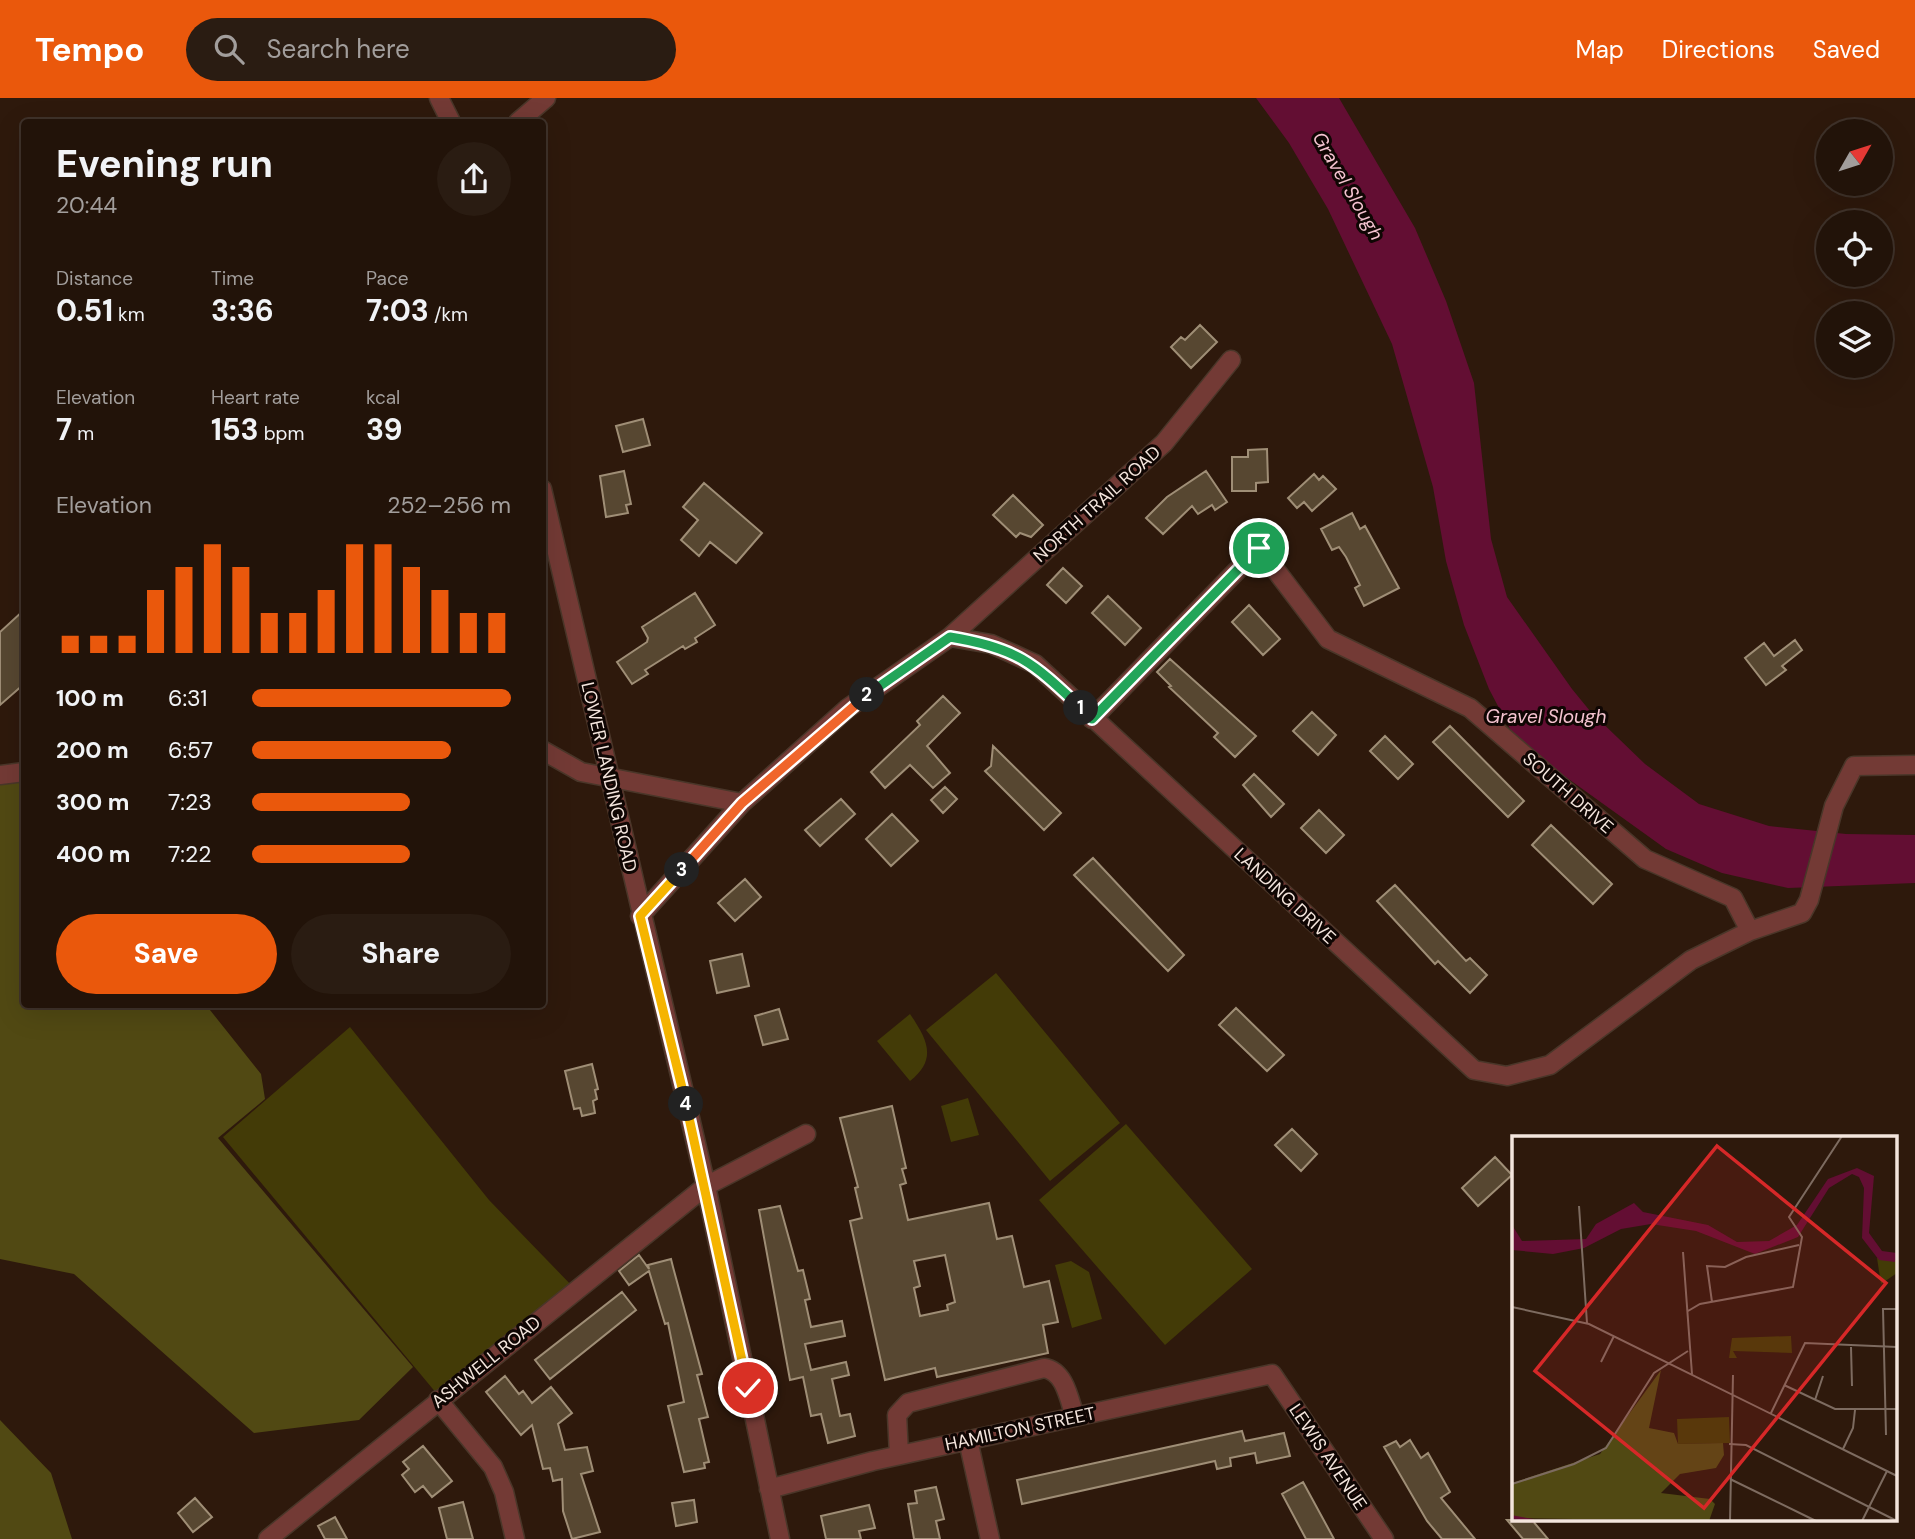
<!DOCTYPE html>
<html lang="en">
<head>
<meta charset="utf-8">
<style>
  :root { --surface:#221309; --page:#2a1c12; --text:#f1f3f6; --muted:#a29e9c; --line:#3f322a; --accent:#ea580c }
  body { margin:0; font-family:"DM Sans",sans-serif; background:var(--page); color:var(--text); height:100vh; display:flex; flex-direction:column; font-size:26px; white-space:nowrap }
  * { box-sizing:border-box; margin:0 }
  p { font-size:23px; color:var(--muted) }
  .icon { flex:none; width:38px; height:38px; fill:none; stroke:currentColor; stroke-width:2; stroke-linecap:round; stroke-linejoin:round }
  .map { position:relative; flex:1; overflow:hidden }
  .drawer { position:absolute; left:21px; top:21px; width:525px; height:889px; display:flex; flex-direction:column; background:var(--surface); border-radius:7px; box-shadow:0 7px 28px #0002,0 0 0 2px var(--line) }
  .drawer>* { flex:none }
  .needle { width:46px; rotate:51deg }
  .tools { position:absolute; left:1816px; top:21px; display:grid; gap:14px }
  .tools a { display:grid; place-items:center; width:77px; height:77px; border-radius:50%; background:var(--surface); box-shadow:0 7px 28px #0002,0 0 0 2px var(--line); font-size:35px }
  .pin { position:absolute; display:grid; place-items:center; width:60px; height:60px; color:#fff; margin:-30px; border:4px solid #fff; border-radius:50%; box-shadow:0 2px 7px #0007 }
  .km { position:absolute; width:35px; height:35px; margin:-18px; border-radius:50%; background:#222; color:#fff; font-size:19px; line-height:35px; text-align:center }
  .round { display:grid; place-items:center; flex:none; width:74px; height:74px; border-radius:37px; background:var(--page) }
  .overview { display:flex; align-items:center; justify-content:space-between; height:119px; padding:0 35px }
  h1 { font-size:38px; font-weight:700; line-height:52px }
  .stats { display:grid; grid-template-columns:repeat(3,1fr); gap:10px; height:119px; padding:7px 35px }
  .stats div { display:grid; align-content:center }
  .stats b { font-size:30px; font-weight:700 }
  .stats small { font-size:19px; font-weight:400 }
  .stats p { font-size:19px }
  .chart { height:196px; padding:14px 35px }
  .chart p { display:flex; justify-content:space-between }
  .chart svg { width:100%; height:126px; margin-top:7px; stroke:var(--accent); stroke-width:6 }
  .cta { display:flex; gap:14px; margin-top:auto; padding:14px 35px }
  .cta a { flex:1; height:80px; border-radius:42px; background:var(--accent); color:#fff; font-size:28px; font-weight:700; line-height:80px; text-align:center }
  .cta a+a { background:var(--page); color:var(--text) }
  ul { padding:0 35px; list-style:none; font-size:23px }
  li { display:grid; grid-template-columns:112px 84px 1fr; align-items:center; height:52px }
  li i { height:18px; border-radius:9px; background:var(--accent) }
  header { display:flex; align-items:center; gap:42px; box-sizing:border-box; height:98px; padding:0 35px; background:var(--accent); color:#fff }
  header strong { font-size:33px }
  nav { display:flex; gap:38px; margin-inline-start:auto; font-size:24px }
  .search { width:490px; height:63px; background:var(--page); display:flex; align-items:center; gap:18px; box-sizing:border-box; padding:0 24px; border-radius:38px; color:var(--muted); font-size:26px }
  .map>svg:first-child { display:block }
  .green { fill:#433b07 }
  .forest { fill:#514913 }
  .water { fill:#630e33 }
  .building { fill:#574731; stroke:#9f8e76; stroke-width:2; fill-rule:evenodd }
  .lines { fill:none; stroke-linecap:round; stroke-linejoin:round }
  .minor-casing { stroke:#4a3629; stroke-width:21 }
  .minor { stroke:#733a35; stroke-width:18 }
  .split-1-casing { stroke:#fff; stroke-width:14 }
  .split-2-casing { stroke:#fff; stroke-width:14 }
  .split-3-casing { stroke:#fff; stroke-width:14 }
  .split-4-casing { stroke:#fff; stroke-width:14 }
  .split-5-casing { stroke:#fff; stroke-width:14 }
  .split-1 { stroke:#22a559; stroke-width:9 }
  .split-2 { stroke:#22a559; stroke-width:9 }
  .split-3 { stroke:#f0652b; stroke-width:9 }
  .split-4 { stroke:#f5b400; stroke-width:9 }
  .split-5 { stroke:#f5b400; stroke-width:9 }
  .labels { text-anchor:middle; dominant-baseline:central; stroke-width:6; stroke-linejoin:round; paint-order:stroke }
  .street-label { font-size:18px; fill:#f4e5dd; stroke:#0f0603 }
  .water-label { font-size:19px; font-style:italic; fill:#f5c3d0; stroke:#0f0603 }
  .inset-river { fill:none; stroke:#630e33; stroke-width:3.5 }
  .inset-road { fill:none; stroke:#7d6b60; stroke-width:2 }
  .view { fill:#d62828; fill-opacity:0.15; stroke:#d62828; stroke-width:3.5 }
  .inset-edge { fill:none; stroke:#f4e5dd; stroke-width:3.5 }
</style>
</head>
<body>
<header>
<strong>Tempo</strong>
<div class="search"><svg class="icon" aria-label="search" viewBox="0 0 24 24"><circle cx="10" cy="10" r="6"/><path d="M15 15l6 6"/></svg>Search here</div>
<nav><a>Map</a><a>Directions</a><a>Saved</a></nav>
</header>
<div class="map">
<svg width="1915" height="1441" viewBox="0 0 1915 1441">
  <rect width="100%" height="100%" fill="#2e190c"/>
  <!-- green -->
  <path class="green" d="M996 875 1120 1025 1050 1083 926 932Z
    M910 916C927 941 938 961 910 983L877 943Z
    M350 929 489 1102 575 1191 442 1302 223 1039Z
    M968 1000 979 1037 951 1044 941 1008Z
    M1126 1026 1252 1171 1165 1247 1039 1102Z
    M1071 1163 1089 1174 1102 1221 1072 1230 1055 1167Z"/>
  <!-- forest -->
  <path class="forest" d="M0 677H24V906L206 907 261 976 265 1001 218 1040 413 1269 359 1322 254 1335 74 1176 0 1161Z
    M0 1322 51 1375 72 1441H0Z"/>
  <!-- water -->
  <path class="water" d="M1256 0H1339L1415 130 1446 203 1474 285 1491 441 1507 499 1572 591 1590 613 1645 666 1699 706 1769 728 1846 736 1915 737V785L1788 790 1722 775 1666 751 1517 644 1489 591 1464 527 1446 463 1433 389 1392 246 1328 111 1289 45Z"/>
  <!-- building -->
  <path class="building" d="M1200 227 1217 244 1191 270 1171 249 1181 239 1185 242Z
    M643 321 650 347 623 354 616 328Z
    M1267 351 1268 384 1256 385V393H1232V359H1248V352Z
    M624 373 631 406 626 407 628 415 606 419 600 378Z
    M1206 373 1227 404 1215 412 1212 407 1198 416 1192 408 1163 436 1146 420 1167 399Z
    M1314 376 1319 382 1323 378 1336 391 1312 413 1304 404 1297 410 1288 400Z
    M704 385 762 435 736 465 710 444 699 458 681 442 698 422 683 409Z
    M1013 397 1043 427 1031 439 1020 435 1016 439 993 417Z
    M1352 415 1360 431 1365 428 1399 490 1364 508 1355 490 1360 487 1346 459 1339 449 1332 452 1321 431Z
    M1063 470 1082 488 1066 505 1047 487Z
    M695 495 715 527 695 540 697 544 685 551 683 548 645 572 648 576 632 586 617 564 647 544 648 540 642 529Z
    M1108 498 1141 530 1125 547 1092 515Z
    M1249 507 1280 541 1263 557 1232 524Z
    M24 512V586L0 607V534Z
    M1795 542 1802 552 1782 568 1786 572 1766 587 1745 560 1764 545 1774 558Z
    M1170 561 1256 638 1235 659 1214 639 1218 635 1169 589 1171 588 1157 574Z
    M943 598 960 615 927 648 950 675 933 690 910 667 885 690 871 674 920 627 917 623Z
    M1312 614 1336 637 1318 657 1293 633Z
    M1450 628 1524 703 1508 719 1433 644Z
    M1385 638 1413 666 1398 681 1370 653Z
    M993 648 1061 715 1044 732 985 673 991 668Z
    M1254 676 1284 706 1271 719 1243 687Z
    M945 689 957 701 943 715 931 702Z
    M841 701 855 716 820 748 805 732Z
    M1319 712 1344 737 1326 755 1301 730Z
    M892 716 918 743 891 768 866 741Z
    M1551 727 1612 786 1593 806 1532 747Z
    M1093 760 1184 857 1168 873 1074 777Z
    M745 781 761 799 735 823 718 805Z
    M1395 787 1466 863 1470 860 1487 877 1470 895 1438 863 1435 866 1377 803Z
    M742 856 749 888 717 895 710 863Z
    M1236 910 1284 957 1267 973 1219 927Z
    M779 911 788 941 763 947 755 918Z
    M592 966 598 991 595 992 597 1001 593 1003 595 1015 582 1018 580 1010 574 1011 565 973Z
    M892 1008 906 1070 902 1071 906 1085 900 1087 908 1122 989 1105 997 1141 1012 1138 1024 1189 1049 1183 1058 1224 1043 1227 1048 1255 937 1279 935 1270 885 1282 850 1123 862 1120 855 1090 858 1089 840 1020ZM945 1157 955 1204 947 1207 948 1212 920 1218 914 1190 920 1188 914 1163Z
    M1292 1031 1317 1056 1301 1073 1275 1047Z
    M1495 1059 1512 1077 1478 1108 1462 1090Z
    M780 1108 798 1173 803 1172 810 1201 805 1202 811 1229 842 1223 845 1238 805 1246 811 1272 846 1264 849 1277 832 1281 840 1318 850 1316 855 1338 828 1345 821 1316 811 1318 803 1279 790 1282 759 1112Z
    M639 1157 649 1171 648 1167 671 1161 673 1169 702 1276 697 1277 708 1319 699 1321 709 1364 704 1365 705 1370 684 1374 668 1308 684 1304 668 1225 665 1226 649 1173 629 1187 619 1173Z
    M622 1194 636 1212 550 1281 535 1262Z
    M505 1278 519 1296 523 1293 532 1305 551 1289 572 1315 558 1326 565 1352 587 1349 593 1373 581 1376 600 1434 572 1441 563 1413 562 1381 553 1383 550 1370 543 1371 532 1327 521 1337 486 1294Z
    M1242 1333 1245 1343 1284 1335 1290 1358 1257 1365 1255 1355 1230 1360 1231 1368 1217 1371 1215 1363 1022 1406 1017 1382Z
    M1410 1342 1421 1360 1428 1355 1450 1394 1441 1400 1475 1441H1442L1427 1423 1384 1349 1396 1343 1400 1349Z
    M423 1348 452 1383 432 1399 423 1388 415 1394 402 1377 409 1371 403 1364Z
    M1303 1384 1334 1441H1306L1282 1396Z
    M936 1389 944 1421 936 1423 940 1441H914L908 1406 917 1405 915 1393Z
    M195 1400 212 1419 193 1434 178 1415Z
    M694 1402 697 1424 676 1428 672 1405Z
    M463 1404 473 1441H447L439 1410Z
    M869 1407 875 1430 859 1433 861 1441H826L821 1418Z
    M335 1419 347 1441H325L318 1428Z
    M1507 1422H1532L1548 1441H1523Z"/>
  <g class="lines">
    <!-- minor casing -->
    <g class="minor-casing">
      <path id="minor" d="M439 0 451 24
        M518 24 546 0
        M542 391 706 1088 780 1441
        M950 539 991 546 1035 566 1474 972 1507 978 1550 967 1691 862 1750 833 1802 815 1809 802 1834 708 1854 668 1915 667
        M1092 621 1259 450 1328 541 1470 610 1645 761 1733 800 1750 833
        M542 652 581 674 742 705
        M0 677 24 674
        M640 818 742 705 848 610 950 539 1164 345 1231 262
        M438 1302 493 1369 504 1394 515 1441
        M968 1342 990 1441
        M899 1357 897 1317 908 1305 1044 1270C1065 1273 1069 1301 1075 1319
        M769 1391 873 1363 1272 1276 1384 1441
        M268 1441 706 1088 806 1036"/>
    </g>
    <!-- minor -->
    <use href="#minor" class="minor"/>
  </g>
  <g class="lines">
    <!-- split-1 casing -->
    <g class="split-1-casing">
      <path id="split-1" d="M1081 610 1092 621 1259 450"/>
    </g>
    <!-- split-2 casing -->
    <g class="split-2-casing">
      <path id="split-2" d="M867 597 950 539C1018 550 1033 565 1081 610"/>
    </g>
    <!-- split-3 casing -->
    <g class="split-3-casing">
      <path id="split-3" d="M682 772 742 705 867 597"/>
    </g>
    <!-- split-4 casing -->
    <g class="split-4-casing">
      <path id="split-4" d="M682 772 640 818 686 1006"/>
    </g>
    <!-- split-5 casing -->
    <g class="split-5-casing">
      <path id="split-5" d="M686 1006 748 1290"/>
    </g>
    <!-- split-1 -->
    <use href="#split-1" class="split-1"/>
    <!-- split-2 -->
    <use href="#split-2" class="split-2"/>
    <!-- split-3 -->
    <use href="#split-3" class="split-3"/>
    <!-- split-4 -->
    <use href="#split-4" class="split-4"/>
    <!-- split-5 -->
    <use href="#split-5" class="split-5"/>
  </g>
  <g class="labels">
    <!-- street labels -->
    <g class="street-label">
      <text transform="translate(1097 406) rotate(-42)">NORTH TRAIL ROAD</text>
      <text transform="translate(609 679) rotate(77)">LOWER LANDING ROAD</text>
      <text transform="translate(1568 695) rotate(41)">SOUTH DRIVE</text>
      <text transform="translate(1285 798) rotate(43)">LANDING DRIVE</text>
      <text transform="translate(486 1264) rotate(-39)">ASHWELL ROAD</text>
      <text transform="translate(1020 1331) rotate(-12)">HAMILTON STREET</text>
      <text transform="translate(1328 1359) rotate(56)">LEWIS AVENUE</text>
    </g>
    <!-- water labels -->
    <g class="water-label">
      <text transform="translate(1348 88) rotate(60)">Gravel Slough</text>
      <text x="1546" y="618">Gravel Slough</text>
    </g>
  </g>
  <!-- overview -->
  <g transform="translate(1512 1038)">
    <rect width="385" height="385" fill="#2e190c"/>
    <path d="M365 122 385 124V137L369 148ZM279 200 280 217 221 215 225 222H217L220 202ZM217 281 218 307 166 308 165 283Z" fill="#433b07"/>
    <path d="M149 234 137 292 162 297 166 308 211 307 212 319 204 332 168 338 149 357 198 363 203 368 197 385 0 382V347L88 318Z" fill="#514913"/>
    <path d="M345 32 362 40 357 97 370 115 385 117 383 126 367 124 350 102 352 52 347 41 340 38 317 52 286 101 243 118 184 95 139 88 109 93 72 112 41 118 0 114V89L10 105 74 103 84 88 122 67 131 76 196 89 225 106 257 105 285 89 316 43Z" fill="#630e33"/>
    <path class="inset-river" d="M0 381 22 385"/>
    <path class="inset-road" d="M67 70 75 187M171 116 180 238M200 166 195 130 213 131 234 121 287 109M0 171 77 188 385 340M176 175 188 168 281 151 290 101 277 81 330 0M339 211 340 250M89 226 102 200M272 249 323 273H385M303 264 311 240M259 277 293 207 385 211M374 299 371 173H385M217 308 234 309 385 385M331 313 341 292 343 274M218 343 304 385M0 348 62 328 94 312 142 237 176 215M218 385 221 239M350 385 375 335"/>
    <path class="view" d="M205 10 374 147 192 372 23 235Z"/>
    <rect width="385" height="385" class="inset-edge"/>
  </g>
</svg>
<div class="tools">
<a><svg class="needle" viewBox="-14 -14 28 28"><path d="M0-13l5 13h-10z" fill="#e53935"/><path d="M0 13l5-13h-10z" fill="#a29e9c"/></svg></a>
<a><svg class="icon" aria-label="locate" viewBox="0 0 24 24"><circle cx="12" cy="12" r="6"/><path d="M12 2v4M12 18v4M2 12h4M18 12h4"/></svg></a>
<a><svg class="icon" aria-label="layers" viewBox="0 0 24 24"><path d="M12 4l9 5-9 5-9-5zM3 14l9 5 9-5"/></svg></a>
</div>
<div class="pin" style="left:1259px;top:450px;background:#1e9e55"><svg class="icon" aria-label="arrive" viewBox="0 0 24 24"><path d="M6 21V4h12l-3 4 3 4H6"/></svg></div>
<div class="pin" style="left:748px;top:1290px;background:#d93025"><svg class="icon" aria-label="check" viewBox="0 0 24 24"><path d="M5 12l5 5 9-10"/></svg></div>
<b class="km" style="left:1081px;top:610px">1</b>
<b class="km" style="left:867px;top:597px">2</b>
<b class="km" style="left:682px;top:772px">3</b>
<b class="km" style="left:686px;top:1006px">4</b>
<section class="drawer">
<div class="overview"><div><h1>Evening run</h1><p>20:44</p></div><a class="round"><svg class="icon" aria-label="share" viewBox="0 0 24 24"><path d="M12 15V3M7 8l5-5 5 5M5 13v7h14v-7"/></svg></a></div>
<div class="stats">
<div><p>Distance</p><b>0.51<small> km</small></b></div>
<div><p>Time</p><b>3:36</b></div>
<div><p>Pace</p><b>7:03<small> /km</small></b></div>
</div>
<div class="stats">
<div><p>Elevation</p><b>7<small> m</small></b></div>
<div><p>Heart rate</p><b>153<small> bpm</small></b></div>
<div><p>kcal</p><b>39</b></div>
</div>
<div class="chart"><p><span>Elevation</span>252–256 m</p>
<svg viewBox="0 0 160 44" preserveAspectRatio="none"><path d="M5 44V38M15 44V38M25 44V38M35 44V22M45 44V14M55 44V6M65 44V14M75 44V30M85 44V30M95 44V22M105 44V6M115 44V6M125 44V14M135 44V22M145 44V30M155 44V30"/></svg>
</div>
<ul>
<li><b>100 m</b>6:31<i style="width:100%"></i></li>
<li><b>200 m</b>6:57<i style="width:77%"></i></li>
<li><b>300 m</b>7:23<i style="width:61%"></i></li>
<li><b>400 m</b>7:22<i style="width:61%"></i></li>
</ul>
<div class="cta"><a>Save</a><a>Share</a></div>
</section>
</div>
</body>
</html>
